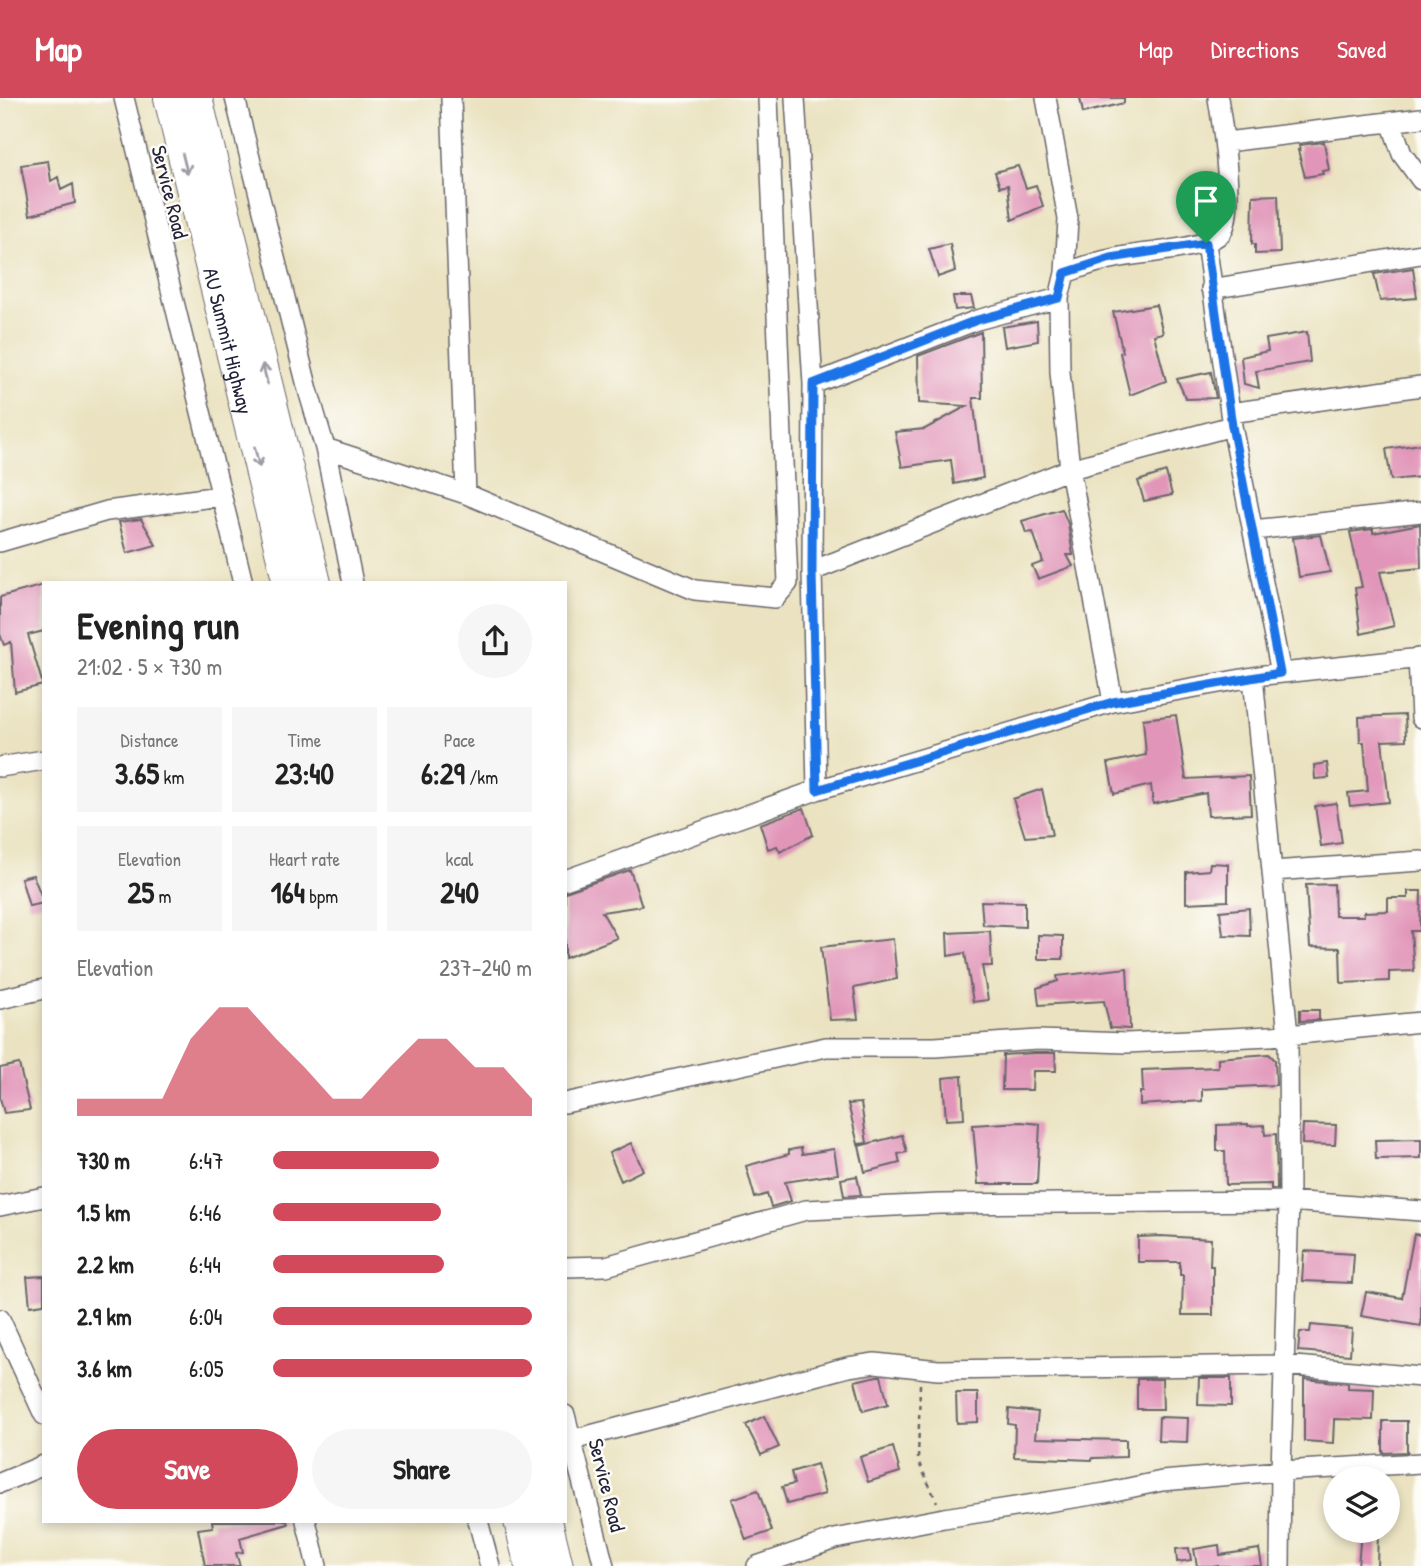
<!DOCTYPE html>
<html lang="en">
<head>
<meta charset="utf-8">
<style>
  :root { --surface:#fff; --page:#f6f6f6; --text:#222; --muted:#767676; --accent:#d1495b }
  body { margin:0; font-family:"Patrick Hand",sans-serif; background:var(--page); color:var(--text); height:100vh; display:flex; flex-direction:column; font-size:26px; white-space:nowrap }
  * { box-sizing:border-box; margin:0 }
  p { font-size:23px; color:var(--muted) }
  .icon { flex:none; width:38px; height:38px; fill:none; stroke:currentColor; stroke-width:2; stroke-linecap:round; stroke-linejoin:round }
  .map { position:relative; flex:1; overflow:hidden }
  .details { position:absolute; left:42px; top:483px; width:525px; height:942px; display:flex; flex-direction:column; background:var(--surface); border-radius:0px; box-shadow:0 4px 10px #0003 }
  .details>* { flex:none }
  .fabs { position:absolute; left:1323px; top:1368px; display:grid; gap:14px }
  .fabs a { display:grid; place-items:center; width:77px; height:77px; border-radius:50%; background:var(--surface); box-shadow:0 4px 10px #0003; font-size:35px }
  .pin { position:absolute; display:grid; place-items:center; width:60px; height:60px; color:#fff; margin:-72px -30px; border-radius:50% 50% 50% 0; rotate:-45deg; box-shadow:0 0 7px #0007 }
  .pin .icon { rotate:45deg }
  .round { display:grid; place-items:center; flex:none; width:74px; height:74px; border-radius:37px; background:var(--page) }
  .summary { display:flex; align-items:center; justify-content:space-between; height:119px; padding:0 35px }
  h1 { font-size:38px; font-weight:700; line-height:52px }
  .metrics { display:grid; grid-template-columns:repeat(3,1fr); gap:10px; height:119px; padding:7px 35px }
  .metrics div { display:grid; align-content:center; border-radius:0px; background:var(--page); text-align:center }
  .metrics b { font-size:30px; font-weight:700 }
  .metrics small { font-size:19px; font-weight:400 }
  .metrics p { font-size:19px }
  .chart { height:196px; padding:14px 35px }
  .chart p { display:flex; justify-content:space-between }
  .chart svg { width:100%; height:126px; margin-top:7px; fill:var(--accent); opacity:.7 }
  .button { display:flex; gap:14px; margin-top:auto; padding:14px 35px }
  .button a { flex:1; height:80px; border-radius:42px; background:var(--accent); color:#fff; font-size:28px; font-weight:700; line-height:80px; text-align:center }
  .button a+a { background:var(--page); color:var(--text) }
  ul { padding:0 35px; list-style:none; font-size:23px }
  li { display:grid; grid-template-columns:112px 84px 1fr; align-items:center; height:52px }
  li i { height:18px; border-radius:9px; background:var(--accent) }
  header { display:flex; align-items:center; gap:42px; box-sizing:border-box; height:98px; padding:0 35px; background:var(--accent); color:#fff }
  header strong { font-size:33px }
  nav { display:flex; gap:38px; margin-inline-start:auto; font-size:24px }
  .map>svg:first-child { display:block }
  .building { fill:#e195b9 }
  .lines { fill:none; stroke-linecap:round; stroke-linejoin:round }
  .street-casing { stroke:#68656a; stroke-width:22 }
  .primary-casing { stroke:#68656a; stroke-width:32 }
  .path { stroke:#68656a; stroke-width:2.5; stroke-dasharray:5 5; stroke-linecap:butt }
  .street { stroke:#fff; stroke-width:19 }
  .primary { stroke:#fff; stroke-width:30 }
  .oneway { stroke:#9c9ca7 }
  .route-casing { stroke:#fff; stroke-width:14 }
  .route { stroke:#1a73e8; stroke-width:9 }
  .labels { text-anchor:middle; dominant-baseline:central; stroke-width:5; stroke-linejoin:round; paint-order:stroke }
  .street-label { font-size:21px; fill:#22223b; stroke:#fdfcf7 }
</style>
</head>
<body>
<header>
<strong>Map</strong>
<nav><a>Map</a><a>Directions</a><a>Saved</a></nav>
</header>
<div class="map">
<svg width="1421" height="1468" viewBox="0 0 1421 1468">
  <rect width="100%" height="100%" fill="#fdfcf7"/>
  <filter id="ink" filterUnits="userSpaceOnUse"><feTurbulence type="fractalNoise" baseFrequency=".0143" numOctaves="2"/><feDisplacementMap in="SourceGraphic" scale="14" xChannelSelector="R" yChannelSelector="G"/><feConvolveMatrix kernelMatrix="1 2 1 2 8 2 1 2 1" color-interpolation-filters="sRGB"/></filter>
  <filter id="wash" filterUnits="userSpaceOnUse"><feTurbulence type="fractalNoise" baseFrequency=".00686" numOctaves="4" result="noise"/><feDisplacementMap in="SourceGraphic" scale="28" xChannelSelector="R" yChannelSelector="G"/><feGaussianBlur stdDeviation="1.57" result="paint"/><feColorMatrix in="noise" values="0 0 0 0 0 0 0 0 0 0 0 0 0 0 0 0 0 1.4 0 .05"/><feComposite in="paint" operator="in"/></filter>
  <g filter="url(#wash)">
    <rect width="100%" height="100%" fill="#eae2c0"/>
    <g id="blocks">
      <!-- building -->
      <path class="building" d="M1080 0H1124V5L1083 15Z
        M1324 44 1329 72 1322 73 1323 76 1305 79 1298 52H1300L1299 47Z
        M48 63 51 83 58 79 61 92 73 86 75 105 30 117 21 67Z
        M1018 68 1026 90 1036 87 1043 108 1012 122 1008 87 1000 89 995 74Z
        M1278 97 1280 155 1255 156V146H1252L1253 98Z
        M950 146 955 173 938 179 929 151Z
        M1413 170 1417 200 1380 203 1374 176Z
        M953 198H971L974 210 955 212Z
        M1156 207 1163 235 1154 237 1166 283 1130 297 1120 255 1123 254 1113 214Z
        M1037 223 1038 243 1005 249 1002 229Z
        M981 234 982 300H973L983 380 954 386 951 362 902 369 895 334 925 331 967 308 919 305 918 258Z
        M1307 234 1310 264 1256 273 1259 290 1244 286 1241 259 1268 253 1266 241Z
        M1211 274 1216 300 1186 301 1177 281Z
        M1421 346V379L1391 382 1386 351Z
        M1166 374 1172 397 1144 403 1138 383Z
        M1062 411 1068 426 1073 457H1067L1073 468 1038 481 1032 468 1043 464 1033 434 1026 435 1022 423Z
        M141 421 156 447 127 455 119 424Z
        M1420 426 1421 470 1380 474 1394 528 1361 536 1355 490 1362 489 1350 434 1373 431V435Z
        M1321 437 1330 474 1299 479 1293 440Z
        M44 487V533L28 537 43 587 15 594 11 544 4 547 0 536V499Z
        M1176 617 1186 681 1249 678 1251 716 1208 718 1206 695 1153 706 1151 687 1114 696 1108 665 1146 657 1143 621Z
        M1405 617 1406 642 1382 643 1389 704 1350 708 1348 695 1368 693 1364 644H1360L1359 619Z
        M1327 665 1329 680 1315 681 1314 667Z
        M1042 691 1052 737 1025 739 1013 701Z
        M1336 705 1342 745 1321 748 1315 708Z
        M804 710 813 737 780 754 777 748 768 751 760 726Z
        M1210 765 1228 766V803L1186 805V774L1209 772Z
        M630 772 642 808 602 814 617 840 565 860V794Z
        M33 777 44 805 29 808 21 780Z
        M1334 786 1335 818H1364V814L1388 813V800H1408V793H1421L1420 833H1411L1414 873 1389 874V883L1341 885 1340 850 1310 849 1306 787Z
        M981 803 1025 804V829L983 827Z
        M1249 810 1250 838 1223 837 1220 813Z
        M990 833 992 868H982L988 902 973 904 965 855 948 858 947 835Z
        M1038 837 1063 838V861H1038Z
        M893 841 897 881 854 890 858 921 830 922 821 849Z
        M1127 870 1130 931 1110 930 1104 903 1039 907 1037 890 1058 883 1057 878Z
        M1300 912H1319V922L1300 923Z
        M1034 955H1055L1056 973H1033L1032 992H1002L1003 957Z
        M1269 956 1275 962 1276 987 1202 991V1003L1140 1007V994H1143L1142 972 1218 969V960Z
        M19 966 30 1012 4 1015 0 1000V970Z
        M962 978 964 1021 946 1022 943 980Z
        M861 1005 867 1045 858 1046 848 1006Z
        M1021 1024 1040 1026 1037 1086H978L973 1027Z
        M1248 1026V1028L1264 1027 1265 1037 1276 1036 1277 1091H1271V1086L1226 1087 1225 1053H1217V1027Z
        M1303 1026 1336 1027 1335 1047 1302 1046Z
        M902 1037 907 1054 898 1056 900 1065 865 1074 859 1048Z
        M1421 1041V1060L1376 1061 1375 1042Z
        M631 1045 643 1072 621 1083 609 1055Z
        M801 1050 802 1056 834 1051 838 1076 785 1084 791 1103 771 1109 767 1096 755 1100 746 1068 789 1056V1052Z
        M857 1078 861 1097 844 1098 841 1081Z
        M1414 1136 1421 1137V1228L1361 1218 1366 1194 1402 1200Z
        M1161 1138 1211 1141 1210 1168H1213V1217H1182L1183 1177H1180V1164H1138V1139Z
        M1304 1153 1354 1156 1352 1185 1302 1183Z
        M44 1178V1206L30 1208 27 1179Z
        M1311 1227 1352 1231 1350 1257 1298 1253 1300 1234H1310Z
        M877 1278H881L888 1306 863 1313 855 1283Z
        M1199 1280H1231V1308L1198 1307Z
        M1137 1281H1162L1163 1311H1137Z
        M1304 1281 1348 1285V1290L1374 1291 1373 1322 1334 1321 1333 1345 1304 1343Z
        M956 1295H978V1324L957 1325Z
        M1009 1311 1038 1314 1035 1340 1126 1342V1359L1093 1360 1092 1362 1014 1359 1015 1327 1008 1326Z
        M764 1318 779 1349 761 1357 746 1327Z
        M1159 1319 1188 1320 1187 1344 1158 1343Z
        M1383 1323H1407V1354L1383 1355Z
        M893 1349 900 1374 868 1384 860 1359Z
        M817 1366 825 1396 787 1406 782 1389 794 1386 791 1374Z
        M758 1392 772 1433 746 1442 732 1401Z
        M212 1423H287L288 1426 240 1440 243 1454 236 1455 240 1468H205L198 1431 213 1429Z
        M1361 1433H1378L1377 1468H1358Z
        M1219 1447 1220 1457 1259 1451 1262 1468H1197L1194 1451Z
        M1189 1450 1191 1462 1177 1464 1176 1451Z"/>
    </g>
  </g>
  <g filter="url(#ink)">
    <use href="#blocks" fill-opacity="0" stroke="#68656a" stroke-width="2"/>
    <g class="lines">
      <!-- street casing -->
      <g class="street-casing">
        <path id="street" d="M124 0 243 485
          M235 0 308 292 325 350 353 485
          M451 0 466 396 695 492 775 500 788 485 768 0
          M795 0 813 286 812 473 817 692
          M1046 0 1068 121 1065 175 1059 200 1060 274 1070 371 1113 604
          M1391 24 1402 56 1421 82
          M1226 44 1421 20
          M1206 145 1232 328 1281 575
          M1065 175C1080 170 1095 164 1111 161 1138 154 1201 153 1220 136 1237 121 1222 24 1218 0
          M1211 191 1421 156
          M813 286 977 222 1059 200
          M1230 315 1421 288
          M325 350 466 396
          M1253 432 1421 414
          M0 444 107 413 220 398
          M812 473 1070 371 1232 328
          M1418 560 1421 620
          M1253 579 1288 937 1289 1103 1281 1373 1280 1468
          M0 669 44 662
          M1272 773 1421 763
          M565 782 817 692 1113 604 1264 577 1421 560
          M0 901 44 891
          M565 1005 826 949H935L1038 942 1127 945 1288 937 1421 924
          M0 1108 44 1099
          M565 1169 606 1168 806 1112 939 1106 1289 1103 1421 1113
          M0 1221 44 1317
          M565 1317 604 1468
          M572 1342 848 1269 875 1265 938 1272 1284 1267 1421 1279
          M0 1385 44 1367
          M306 1423 317 1468
          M478 1423 490 1468
          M757 1468 835 1441 944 1420 1105 1395 1162 1383 1281 1373 1421 1365"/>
      </g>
      <!-- primary casing -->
      <g class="primary-casing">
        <g id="primary">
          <path id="s1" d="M169 0 288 485"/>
          <path d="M197 0 316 485"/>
          <path d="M519 1423 530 1468"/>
          <path d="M547 1423 558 1468"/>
        </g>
      </g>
      <!-- path -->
      <path class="path" d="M920 1286 918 1363 937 1404"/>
      <!-- street -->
      <use href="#street" class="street"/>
      <!-- primary -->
      <use href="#primary" class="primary"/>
    </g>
    <!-- one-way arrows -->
    <defs><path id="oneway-shaft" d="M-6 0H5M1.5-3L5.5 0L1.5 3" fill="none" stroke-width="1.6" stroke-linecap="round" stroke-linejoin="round" transform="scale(1.75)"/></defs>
    <g class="oneway">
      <use href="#oneway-shaft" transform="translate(185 66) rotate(76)"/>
      <use href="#oneway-shaft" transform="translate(265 276) rotate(-104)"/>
      <use href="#oneway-shaft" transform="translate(257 359) rotate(76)"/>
    </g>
  </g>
  <g class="lines" filter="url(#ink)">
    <!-- route casing -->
    <g class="route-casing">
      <path id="route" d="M1206 145 1232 328 1280 575 1113 604 817 692 812 473 813 286 977 222 1059 200 1065 175 1111 160Z"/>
    </g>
    <!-- route -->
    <use href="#route" class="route"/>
  </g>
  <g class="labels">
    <!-- street labels -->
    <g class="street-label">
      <text transform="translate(170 94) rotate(76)">Service Road</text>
      <text stroke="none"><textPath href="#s1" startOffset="250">AU Summit Highway</textPath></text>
      <text transform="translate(607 1387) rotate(76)">Service Road</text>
    </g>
  </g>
</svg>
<div class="fabs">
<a><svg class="icon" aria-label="layers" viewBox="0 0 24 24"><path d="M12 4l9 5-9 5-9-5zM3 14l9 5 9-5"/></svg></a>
</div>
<div class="pin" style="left:1206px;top:145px;background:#1e9e55"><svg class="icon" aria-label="arrive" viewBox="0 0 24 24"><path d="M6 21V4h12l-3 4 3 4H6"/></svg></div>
<section class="details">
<div class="summary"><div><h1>Evening run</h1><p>21:02 · 5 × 730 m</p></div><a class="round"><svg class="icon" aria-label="share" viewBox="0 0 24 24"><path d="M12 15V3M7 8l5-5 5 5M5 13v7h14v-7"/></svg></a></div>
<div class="metrics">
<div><p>Distance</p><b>3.65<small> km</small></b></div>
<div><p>Time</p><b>23:40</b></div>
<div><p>Pace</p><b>6:29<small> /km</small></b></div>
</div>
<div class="metrics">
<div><p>Elevation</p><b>25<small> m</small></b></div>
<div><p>Heart rate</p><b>164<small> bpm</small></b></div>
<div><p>kcal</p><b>240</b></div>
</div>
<div class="chart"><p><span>Elevation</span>237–240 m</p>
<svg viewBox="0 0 160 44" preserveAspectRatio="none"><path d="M0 44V38L10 38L20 38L30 38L40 17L50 6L60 6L70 17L80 27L90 38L100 38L110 27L120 17L130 17L140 27L150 27L160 38V44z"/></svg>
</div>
<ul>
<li><b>730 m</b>6:47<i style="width:64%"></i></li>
<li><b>1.5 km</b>6:46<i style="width:65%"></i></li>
<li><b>2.2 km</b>6:44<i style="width:66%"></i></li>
<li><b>2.9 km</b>6:04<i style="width:100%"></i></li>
<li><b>3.6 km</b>6:05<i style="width:100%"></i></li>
</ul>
<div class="button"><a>Save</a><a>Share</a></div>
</section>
</div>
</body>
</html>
